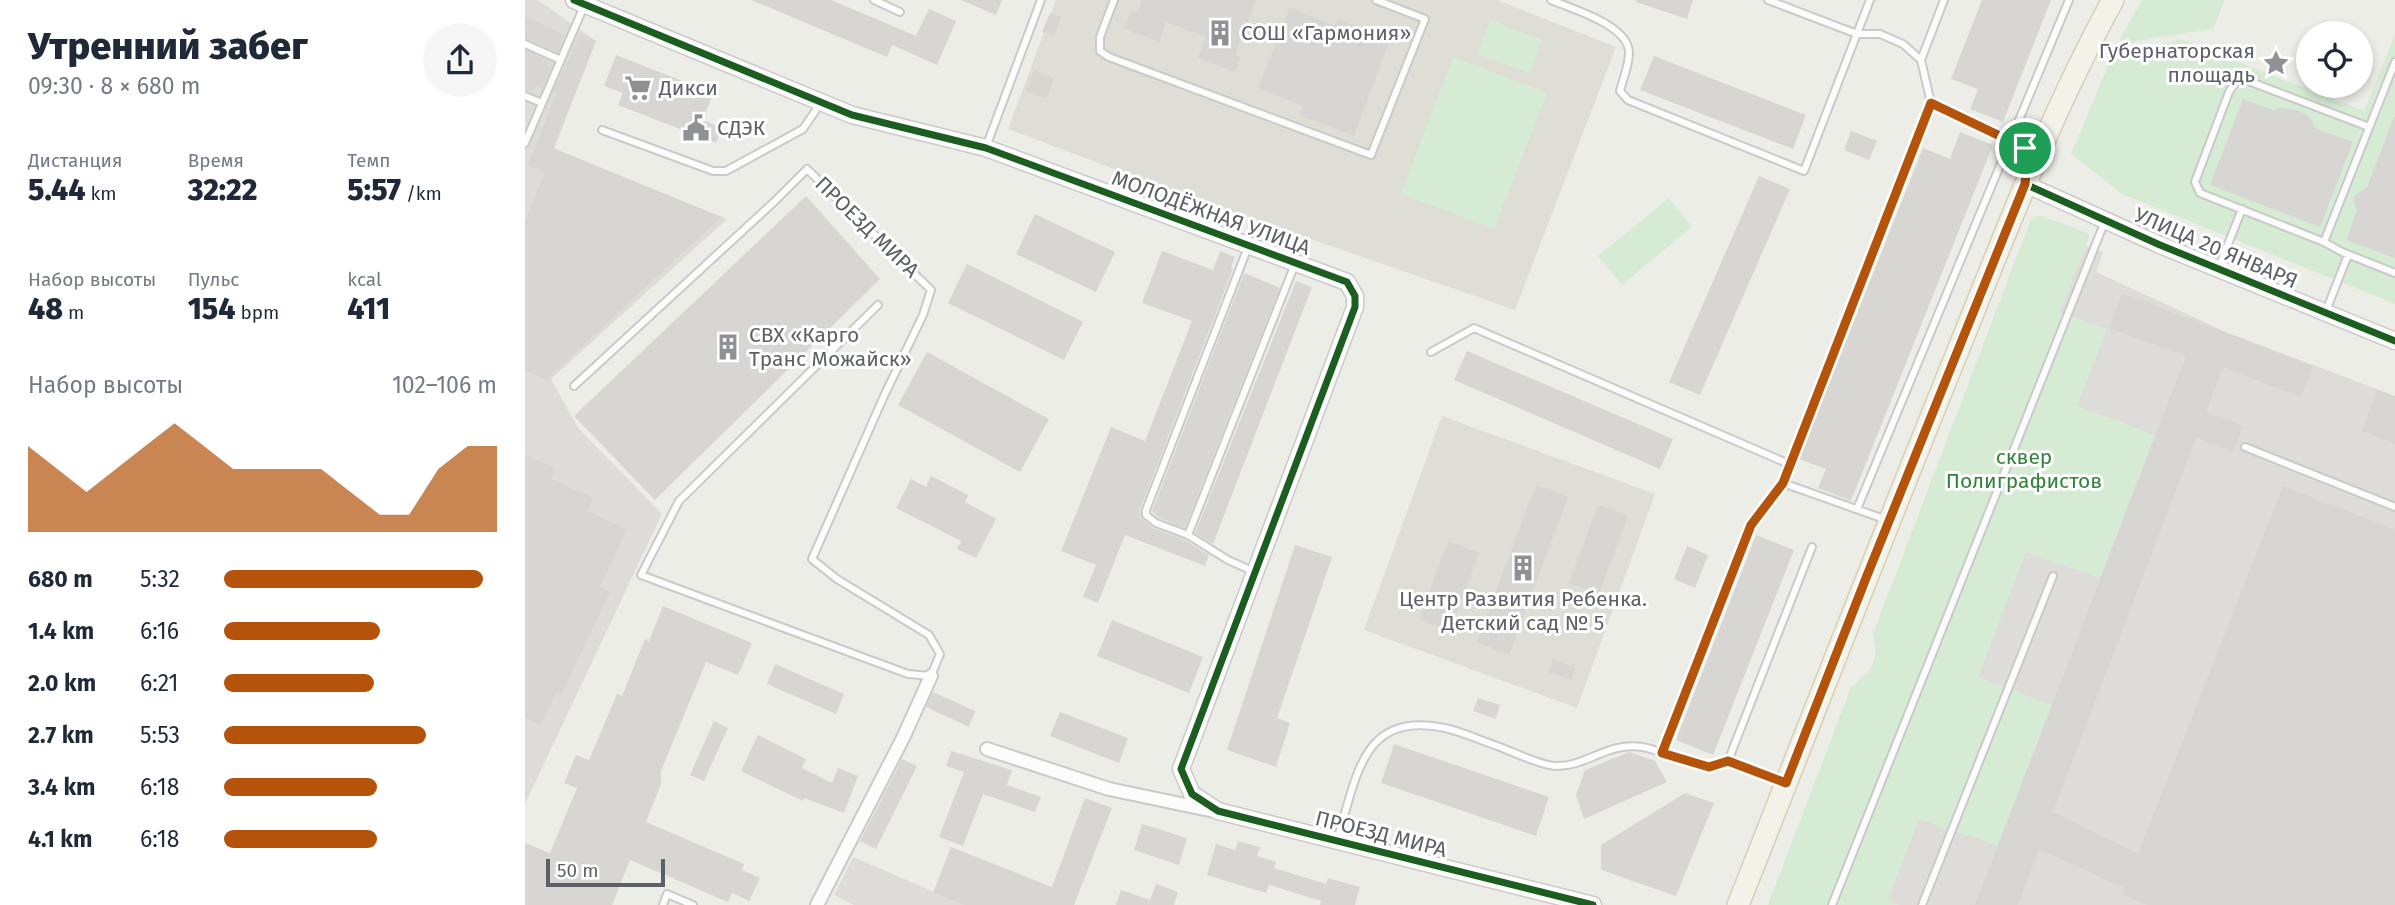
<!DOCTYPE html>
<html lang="ru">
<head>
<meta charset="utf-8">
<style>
  :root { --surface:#fff; --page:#f6f6f7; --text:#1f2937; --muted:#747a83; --accent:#b45309 }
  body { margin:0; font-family:"Fira Sans",sans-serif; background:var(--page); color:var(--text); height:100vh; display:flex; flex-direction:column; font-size:26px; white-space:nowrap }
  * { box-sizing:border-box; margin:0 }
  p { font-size:23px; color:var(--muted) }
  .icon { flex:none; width:38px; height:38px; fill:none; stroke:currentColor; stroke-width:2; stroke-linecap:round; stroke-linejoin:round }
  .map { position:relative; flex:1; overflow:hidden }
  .drawer { display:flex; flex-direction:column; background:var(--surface); width:525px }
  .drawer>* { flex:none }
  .buttons { position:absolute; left:1771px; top:21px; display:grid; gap:14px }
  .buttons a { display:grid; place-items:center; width:77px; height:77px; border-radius:50%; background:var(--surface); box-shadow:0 4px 10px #0003; font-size:35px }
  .scale { position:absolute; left:21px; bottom:18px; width:119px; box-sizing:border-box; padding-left:7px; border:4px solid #5d6067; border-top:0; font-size:19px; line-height:24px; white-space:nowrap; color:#5d6067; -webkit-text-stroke:5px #fff; paint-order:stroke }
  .pin { position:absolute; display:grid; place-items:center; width:60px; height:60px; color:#fff; margin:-30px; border:4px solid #fff; border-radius:50%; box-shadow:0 2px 7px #0007 }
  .round { display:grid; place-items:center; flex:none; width:74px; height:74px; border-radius:37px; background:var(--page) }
  .summary { display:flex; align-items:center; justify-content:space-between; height:119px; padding:0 28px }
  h1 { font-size:38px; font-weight:800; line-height:52px }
  .stats { display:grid; grid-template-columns:repeat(3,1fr); gap:10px; height:119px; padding:7px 28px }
  .stats div { display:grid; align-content:center }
  .stats b { font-size:30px; font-weight:800 }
  .stats small { font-size:19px; font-weight:400 }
  .stats p { font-size:19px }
  .chart { height:196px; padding:14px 28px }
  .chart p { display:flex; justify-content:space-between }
  .chart svg { width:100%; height:126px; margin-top:7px; fill:var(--accent); opacity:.7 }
  ul { padding:0 28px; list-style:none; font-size:23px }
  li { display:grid; grid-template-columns:112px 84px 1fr; align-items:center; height:52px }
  li i { height:18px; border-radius:9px; background:var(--accent) }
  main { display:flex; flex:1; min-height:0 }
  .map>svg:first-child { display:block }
  .industrial { fill:#dddcd8 }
  .education { fill:#deddd6 }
  .green { fill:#d5ebd4 }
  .building { fill:#d7d6d3 }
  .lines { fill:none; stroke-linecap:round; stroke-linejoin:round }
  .service-casing { stroke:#cacac9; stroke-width:10 }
  .minor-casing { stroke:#cacac9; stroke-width:16 }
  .tertiary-casing { stroke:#cacac9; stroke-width:19 }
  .primary-casing { stroke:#d6d0b4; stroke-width:24 }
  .service { stroke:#fcfcfc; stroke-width:6 }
  .minor { stroke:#fcfcfc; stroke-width:12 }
  .tertiary { stroke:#fcfcfc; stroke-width:16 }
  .primary { stroke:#f3f2e8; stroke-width:21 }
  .cycleway-casing { stroke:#fff; stroke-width:11 }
  .cycleway { stroke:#1b5e20; stroke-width:7 }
  .route-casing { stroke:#fff; stroke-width:14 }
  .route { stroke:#b45309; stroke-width:9 }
  .labels { text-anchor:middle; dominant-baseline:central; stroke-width:6; stroke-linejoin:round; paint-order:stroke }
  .poi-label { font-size:21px; fill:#5d6067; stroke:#fff; text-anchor:start }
  .street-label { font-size:21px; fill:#5d6067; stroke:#fff }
  .park-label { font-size:21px; fill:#30833a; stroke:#fff }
</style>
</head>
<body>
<main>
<section class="drawer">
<div class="summary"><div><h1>Утренний забег</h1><p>09:30 · 8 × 680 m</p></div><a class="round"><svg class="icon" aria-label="share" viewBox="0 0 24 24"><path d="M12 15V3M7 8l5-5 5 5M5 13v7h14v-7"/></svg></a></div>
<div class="stats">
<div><p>Дистанция</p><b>5.44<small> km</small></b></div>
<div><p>Время</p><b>32:22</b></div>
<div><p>Темп</p><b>5:57<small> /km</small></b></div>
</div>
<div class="stats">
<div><p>Набор высоты</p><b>48<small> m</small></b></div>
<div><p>Пульс</p><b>154<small> bpm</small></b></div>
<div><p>kcal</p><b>411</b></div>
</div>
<div class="chart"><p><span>Набор высоты</span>102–106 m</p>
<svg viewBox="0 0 160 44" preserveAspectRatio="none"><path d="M0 44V14L10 22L20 30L30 22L40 14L50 6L60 14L70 22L80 22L90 22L100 22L110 30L120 38L130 38L140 22L150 14L160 14V44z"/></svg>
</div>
<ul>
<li><b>680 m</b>5:32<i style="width:95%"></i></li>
<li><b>1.4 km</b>6:16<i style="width:57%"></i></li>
<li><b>2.0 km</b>6:21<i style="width:55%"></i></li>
<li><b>2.7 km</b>5:53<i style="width:74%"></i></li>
<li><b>3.4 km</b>6:18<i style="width:56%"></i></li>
<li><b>4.1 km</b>6:18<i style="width:56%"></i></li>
</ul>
</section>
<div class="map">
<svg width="1870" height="905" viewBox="0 0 1870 905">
  <rect width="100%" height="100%" fill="#edede8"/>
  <!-- industrial -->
  <path class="industrial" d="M0 0H13L71 41 29 149 202 219 26 379 53 428 137 514 0 804Z
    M1561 246 1578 252 1571 272 1701 332 1870 396V905H1272Z
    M328 857 439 905H329L309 895Z"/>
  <!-- education -->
  <path class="education" d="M531 0H972L1091 47 990 310 648 191 483 129Z
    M917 416 1130 494 1052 708 839 630Z"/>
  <!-- green -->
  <path class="green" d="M1617 0H1700L1688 29 1616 40 1600 46 1595 39Z
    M965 20 1017 40 1004 73 953 54Z
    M1870 34V304L1597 194 1546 154 1586 59 1655 39 1839 111Z
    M928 57 1022 93 969 229 876 194Z
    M1144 198 1167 227 1097 285 1073 256Z
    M1512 216H1517L1563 233 1564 238 1535 312 1582 329 1552 406 1630 435 1575 578 1501 552 1453 677 1527 705 1473 846 1394 819 1363 900 1375 905H1243L1326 687C1347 669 1355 663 1348 634L1506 219Z"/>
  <!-- building -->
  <path class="building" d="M226 0H306L391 36 404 9 431 21 412 65 367 45 362 57Z
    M436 0H477L471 15Z
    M617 0H731L710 55 716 57 710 72 673 58 681 37 641 22 634 42 599 29 606 11 612 13Z
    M1111 0H1168L1162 19 1111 2Z
    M1457 0H1526L1478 122 1445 109 1453 89 1426 79Z
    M765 8 809 25 814 20 865 39 829 136 774 115 778 106 733 88Z
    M525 13 536 17 529 36 517 32Z
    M0 17 40 35 33 52 0 38Z
    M55 35 71 41 28 148 196 217 22 379 0 371V222L20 172 3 165 31 94 28 92Z
    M0 50 28 63 17 88 11 85 8 93 0 90Z
    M91 55 188 93 178 120 197 128 191 143 93 105 98 93 79 86Z
    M1129 56 1281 115 1268 149 1115 90Z
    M509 70 529 78 521 99 501 91Z
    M1718 99 1748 110 1755 108 1772 110 1784 116 1790 128 1828 142 1795 227 1685 185Z
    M1869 117H1870V258L1821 240 1832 211 1828 197 1842 187Z
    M1326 131 1352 141 1344 160 1319 150Z
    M1435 132 1468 145 1326 501 1293 488 1301 469 1274 459 1398 148 1425 159Z
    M1234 176 1265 189 1175 395 1144 382Z
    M281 196 355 279 130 500 49 416Z
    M510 214 590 252 571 292 491 254Z
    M637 251 688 270 695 251 710 257 706 268 708 269 615 510 616 518 628 528 660 540 684 555 680 566 600 535 573 603 558 597 571 565 536 551 586 427 620 441 667 321 617 303Z
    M442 264 558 322 539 360 423 303Z
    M719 273 755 288 660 528 634 518 627 511Z
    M771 281 787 287 688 544 670 533Z
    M1597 293 1788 366 1776 397 1698 367 1681 412 1718 426 1708 452 1671 438 1528 812 1613 854 1758 486 1870 530V905H1623L1597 895 1599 888 1514 849 1493 905H1450L1661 356 1584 328Z
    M942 351 1148 439 1135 469 929 380Z
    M402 352 524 419 495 472 373 405Z
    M1852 390 1870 396V444L1837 431Z
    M0 455 31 469 26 479 68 498 62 511 102 529 75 587 85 592 36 695 31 693 16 725 0 717Z
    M406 476 443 495 440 502 471 519 451 558 432 549 436 541 371 508 386 479 401 487Z
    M1011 485 1043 497 984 655 952 642Z
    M1073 505 1103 516 1074 594 1044 583Z
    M1231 535 1269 550 1188 755 1151 740Z
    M923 541 954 553 925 631 894 620Z
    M770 545 807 557 752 718 765 723 751 767 702 750Z
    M1162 546 1183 555 1170 588 1149 579Z
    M138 606 227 643 213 675 181 662 136 771V784L121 822 219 864 217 870 235 878 224 901 207 893 203 902 105 860 87 905H0V843L25 853 52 788 39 783 51 755 64 760 92 694 97 696 120 639 124 641Z
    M587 620 678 657 664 693 572 656Z
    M1028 659 1050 668 1046 680 1023 672Z
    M250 664 319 694 311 714 242 684Z
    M408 692 450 711 444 727 401 707Z
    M953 698 975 705 971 719 948 711Z
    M535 712 603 738 594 763 525 736Z
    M189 721 203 728 179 781 165 775Z
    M233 735 281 759 277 768 307 783 313 768 333 776 319 813 279 798 278 801 216 771Z
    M869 744 1024 797 1011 836 856 783Z
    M426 751 487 770 482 785 516 797 510 812 458 794 438 846 414 837 439 772 421 766Z
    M1104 752 1130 761 1142 782 1059 819 1051 795 1060 770Z
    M377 759 392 766 351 849 335 841Z
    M1160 793 1189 803 1151 896 1076 870V845Z
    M560 798 587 808 549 905H439L408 893 426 847 527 887Z
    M617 824 662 838 654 865 609 850Z
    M713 841 735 847 732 856 751 862 749 868 801 884 803 878 835 887 830 905H795L796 901 744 885 741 893 682 875 691 844 710 850Z
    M631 884 653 892 649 905H591L596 890 625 900Z"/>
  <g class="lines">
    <!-- service casing -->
    <g class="service-casing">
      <path id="service" d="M349 0 375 12
        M589 0 575 37V51L584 57 846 155 900 19 851 0
        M1026 0C1047 9 1104 25 1104 53 1104 65 1098 79 1095 91L1103 100 1279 171 1345 0
        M1243 0 1332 34H1355L1378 44 1396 60
        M0 44 36 60
        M1870 62 1799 242 1817 252 1870 273
        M0 96 17 103
        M1406 103 1500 148 1503 153 1502 161
        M77 130 188 171H201L278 129 295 104
        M0 143 59 6
        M461 147 516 0
        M1799 242 1675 193 1670 182 1704 92 1712 80 1718 79 1844 127
        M723 247 621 510V515L631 523 663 535 703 560 730 572
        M1694 267 1717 209
        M1801 311 1823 255
        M906 352 949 328 1264 464 1258 483 1362 520
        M49 386 249 202 282 169 406 290 398 315 359 396 287 559 312 579 404 635 415 654 406 676 383 674 116 575 154 501 353 305
        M1720 447 1870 507
        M1264 464 1406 103 1396 60 1419 0
        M1332 509 1544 0
        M663 535 770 264
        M1137 753 1226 525 1258 483
        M1203 761 1259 782
        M812 840C832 778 836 710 920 728 938 732 957 741 975 747 990 753 1015 765 1030 766 1062 767 1081 742 1117 747 1145 751 1175 777 1203 761L1287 547
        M138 905 142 894 168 905
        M1307 905 1580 221
        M1397 905 1528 576"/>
    </g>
    <!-- minor casing -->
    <g class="minor-casing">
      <path id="minor" d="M462 749 584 789 689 811
        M292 905 378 738 406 676"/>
    </g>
    <!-- tertiary casing -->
    <g class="tertiary-casing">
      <path id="tertiary" d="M49 0 327 115 461 148 822 282 830 296V307L656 769 667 794 693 811 1068 905
        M1500 184 1635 245 1870 341"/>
    </g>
    <!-- primary casing -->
    <g class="primary-casing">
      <path id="primary" d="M1213 905C1286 721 1357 537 1432 353 1480 234 1526 113 1588 0"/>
    </g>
    <!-- service -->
    <use href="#service" class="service"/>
    <!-- minor -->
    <use href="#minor" class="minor"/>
    <!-- tertiary -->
    <use href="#tertiary" class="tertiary"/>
    <!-- primary -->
    <use href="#primary" class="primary"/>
    <!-- cycleway casing -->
    <g class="cycleway-casing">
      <path id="cycleway" d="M49 0 327 115 461 148 822 282 830 296V307L656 769 667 794 693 811 1068 905
        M1500 184 1635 245 1870 341"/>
    </g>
    <!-- cycleway -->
    <use href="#cycleway" class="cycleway"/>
  </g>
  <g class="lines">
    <!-- route casing -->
    <g class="route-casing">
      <path id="route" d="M1406 103 1500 148 1503 153 1500 184 1341 578 1261 783 1203 761 1184 767 1137 753 1226 525 1258 483Z"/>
    </g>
    <!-- route -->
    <use href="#route" class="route"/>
  </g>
  <!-- icons -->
  <defs>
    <g id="building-bare" transform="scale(2.1)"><path d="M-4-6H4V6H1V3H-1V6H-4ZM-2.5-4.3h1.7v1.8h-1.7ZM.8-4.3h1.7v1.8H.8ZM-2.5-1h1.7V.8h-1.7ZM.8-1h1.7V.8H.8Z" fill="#8f9194" stroke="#fff" stroke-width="2.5" paint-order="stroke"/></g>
    <g id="sight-bare" transform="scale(2.1)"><path d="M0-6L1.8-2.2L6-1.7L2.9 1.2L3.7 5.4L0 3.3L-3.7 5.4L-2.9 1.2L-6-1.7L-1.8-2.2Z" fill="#8f9194" stroke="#fff" stroke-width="2.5" paint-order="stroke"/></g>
    <g id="supermarket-bare" transform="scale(2.1)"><path d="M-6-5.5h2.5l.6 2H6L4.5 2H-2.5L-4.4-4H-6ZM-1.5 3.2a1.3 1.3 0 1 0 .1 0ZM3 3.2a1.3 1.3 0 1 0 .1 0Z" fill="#8f9194" stroke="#fff" stroke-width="2.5" paint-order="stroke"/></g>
    <g id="civic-bare" transform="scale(2.1)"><path d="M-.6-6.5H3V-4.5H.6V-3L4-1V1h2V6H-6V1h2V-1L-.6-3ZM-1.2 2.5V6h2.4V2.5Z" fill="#8f9194" stroke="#fff" stroke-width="2.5" paint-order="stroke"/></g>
  </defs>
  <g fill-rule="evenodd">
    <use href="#building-bare" x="695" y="33"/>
    <use href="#sight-bare" x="1751" y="63"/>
    <use href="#supermarket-bare" x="113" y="88"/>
    <use href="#civic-bare" x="171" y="128"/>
    <use href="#building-bare" x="203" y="347"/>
    <use href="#building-bare" x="998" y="568"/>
  </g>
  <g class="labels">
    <!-- poi labels -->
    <g class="poi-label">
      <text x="716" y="33">СОШ «Гармония»</text>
      <text x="1730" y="51" text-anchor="end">Губернаторская<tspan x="1730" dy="24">площадь</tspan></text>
      <text x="134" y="88">Дикси</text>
      <text x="192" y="128">СДЭК</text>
      <text x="224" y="335">СВХ «Карго<tspan x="224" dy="24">Транс Можайск»</tspan></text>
      <text x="998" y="599" text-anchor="middle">Центр Развития Ребенка.<tspan x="998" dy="24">Детский сад № 5</tspan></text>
    </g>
    <!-- street labels -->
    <g class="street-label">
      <text transform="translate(686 213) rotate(20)">МОЛОДЁЖНАЯ УЛИЦА</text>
      <text transform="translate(342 227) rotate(44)">ПРОЕЗД МИРА</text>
      <text transform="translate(1691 248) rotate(23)">УЛИЦА 20 ЯНВАРЯ</text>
      <text transform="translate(856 834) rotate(14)">ПРОЕЗД МИРА</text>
    </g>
    <!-- park labels -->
    <g class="park-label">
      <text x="1499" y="457">сквер<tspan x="1499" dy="24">Полиграфистов</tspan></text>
    </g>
  </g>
</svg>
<div class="buttons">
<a><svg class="icon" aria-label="locate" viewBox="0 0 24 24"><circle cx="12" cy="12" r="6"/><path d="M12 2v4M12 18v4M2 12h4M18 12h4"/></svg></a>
</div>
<div class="scale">50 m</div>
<div class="pin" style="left:1500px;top:148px;background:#1e9e55"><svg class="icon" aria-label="arrive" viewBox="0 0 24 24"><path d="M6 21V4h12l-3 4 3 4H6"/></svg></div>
</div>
</main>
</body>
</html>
